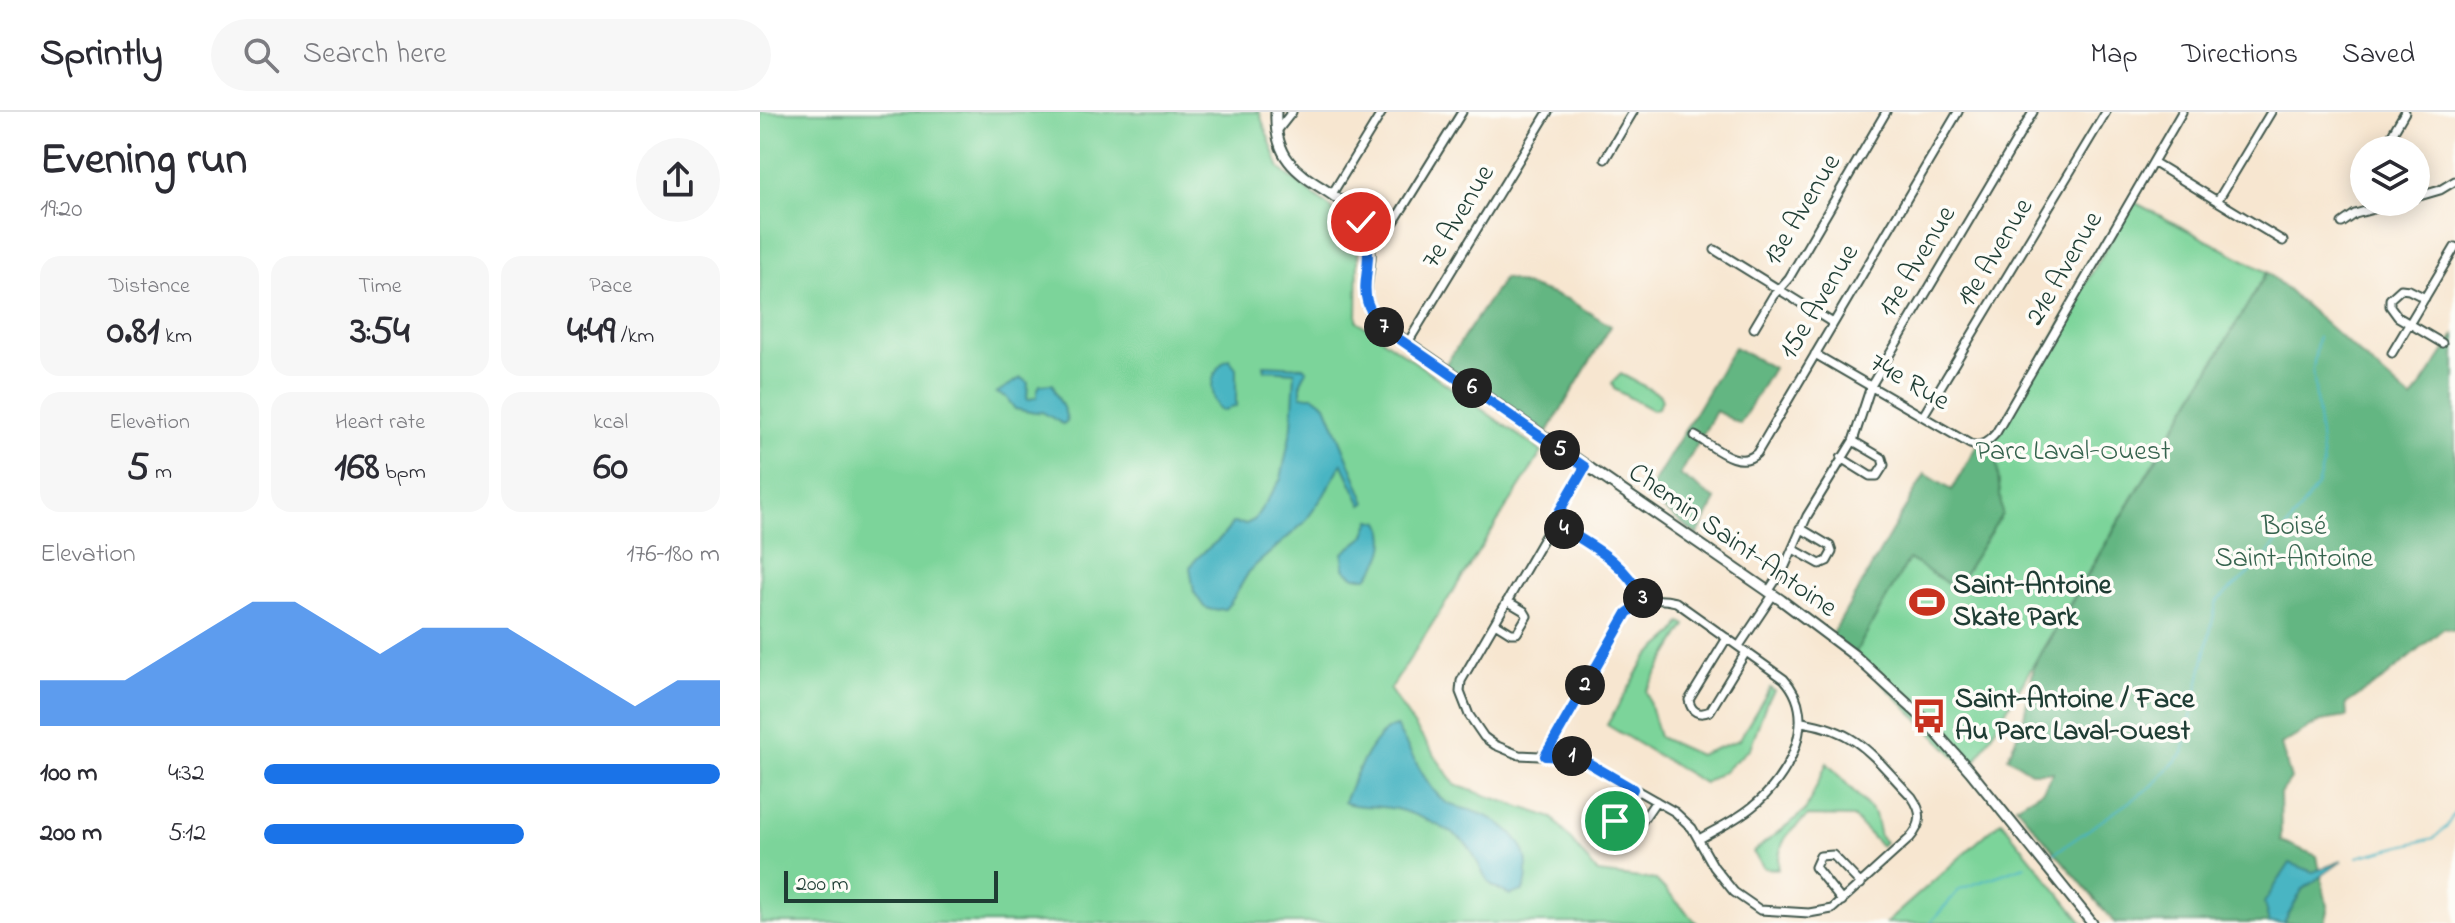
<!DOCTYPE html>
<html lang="en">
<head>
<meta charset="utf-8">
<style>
  :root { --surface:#fff; --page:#f7f7f7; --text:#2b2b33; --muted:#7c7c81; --line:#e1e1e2; --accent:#1a73e8 }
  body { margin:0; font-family:"Indie Flower",sans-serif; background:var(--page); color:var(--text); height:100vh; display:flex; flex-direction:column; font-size:30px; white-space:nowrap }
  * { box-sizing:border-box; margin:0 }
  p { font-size:26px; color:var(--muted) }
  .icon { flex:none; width:44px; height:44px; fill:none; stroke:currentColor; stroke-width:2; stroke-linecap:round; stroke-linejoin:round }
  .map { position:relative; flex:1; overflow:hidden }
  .sheet { display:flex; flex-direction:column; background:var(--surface); width:760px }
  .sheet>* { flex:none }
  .controls { position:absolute; left:1590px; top:24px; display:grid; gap:16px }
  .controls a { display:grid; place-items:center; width:80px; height:80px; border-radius:50%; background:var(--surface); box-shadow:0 4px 20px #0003; font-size:40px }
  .scale { position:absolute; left:24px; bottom:20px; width:214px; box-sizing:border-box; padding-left:8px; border:4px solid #1f3d34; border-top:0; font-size:22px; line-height:28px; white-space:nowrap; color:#1f3d34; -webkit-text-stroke:6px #fdfcf7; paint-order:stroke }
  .pin { position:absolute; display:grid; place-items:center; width:68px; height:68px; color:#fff; margin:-34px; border:4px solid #fff; border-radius:50%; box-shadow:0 2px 8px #0007 }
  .km { position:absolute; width:40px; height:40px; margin:-20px; border-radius:50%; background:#222; color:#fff; font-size:22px; line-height:40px; text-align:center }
  .round { display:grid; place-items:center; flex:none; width:84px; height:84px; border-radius:42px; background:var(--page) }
  .overview { display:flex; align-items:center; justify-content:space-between; height:136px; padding:0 40px }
  h1 { font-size:44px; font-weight:700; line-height:60px }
  .figures { display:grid; grid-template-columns:repeat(3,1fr); gap:12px; height:136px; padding:8px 40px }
  .figures div { display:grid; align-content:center; border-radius:20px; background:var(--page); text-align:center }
  .figures b { font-size:40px; font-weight:700 }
  .figures small { font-size:22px; font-weight:400 }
  .figures p { font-size:22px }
  .chart { height:224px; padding:16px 40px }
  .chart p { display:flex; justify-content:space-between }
  .chart svg { width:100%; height:144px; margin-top:8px; fill:var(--accent); opacity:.7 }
  ul { padding:0 40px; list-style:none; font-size:26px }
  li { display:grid; grid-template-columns:128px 96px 1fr; align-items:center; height:60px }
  li i { height:20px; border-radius:10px; background:var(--accent) }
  header { display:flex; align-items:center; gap:48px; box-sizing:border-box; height:112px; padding:0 40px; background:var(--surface); border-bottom:2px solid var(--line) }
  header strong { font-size:38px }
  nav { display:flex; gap:44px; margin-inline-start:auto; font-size:28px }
  .search { width:560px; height:72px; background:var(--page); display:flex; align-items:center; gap:20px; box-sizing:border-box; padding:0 28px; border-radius:44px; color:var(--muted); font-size:30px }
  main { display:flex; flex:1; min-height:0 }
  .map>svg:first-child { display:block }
  .green { fill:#7bd49a; stroke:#4d8867; stroke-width:2 }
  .forest { fill:#64b682; stroke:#427a5b; stroke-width:2 }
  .water { fill:#48b5c3; stroke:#34797c; stroke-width:2 }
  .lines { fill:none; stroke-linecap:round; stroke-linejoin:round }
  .stream { stroke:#48b5c3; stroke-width:2 }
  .minor-casing { stroke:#3f564b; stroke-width:11 }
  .tertiary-casing { stroke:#3f564b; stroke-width:13 }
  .minor { stroke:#fff; stroke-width:7 }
  .tertiary { stroke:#fff; stroke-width:9 }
  .route-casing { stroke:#fff; stroke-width:16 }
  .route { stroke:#1a73e8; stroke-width:10 }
  .labels { text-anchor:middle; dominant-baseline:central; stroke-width:7; stroke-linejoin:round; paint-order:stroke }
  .street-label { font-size:28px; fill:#1f3d34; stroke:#fdfcf7 }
  .park-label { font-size:28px; fill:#36634e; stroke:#fdfcf7 }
  .poi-label { font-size:28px; font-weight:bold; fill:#1f3d34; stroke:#fdfcf7; text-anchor:start }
</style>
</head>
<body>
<header>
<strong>Sprintly</strong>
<div class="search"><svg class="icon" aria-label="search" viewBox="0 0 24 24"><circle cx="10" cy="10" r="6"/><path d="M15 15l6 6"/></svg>Search here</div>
<nav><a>Map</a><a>Directions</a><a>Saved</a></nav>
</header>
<main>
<section class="sheet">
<div class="overview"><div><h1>Evening run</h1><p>19:20</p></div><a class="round"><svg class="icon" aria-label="share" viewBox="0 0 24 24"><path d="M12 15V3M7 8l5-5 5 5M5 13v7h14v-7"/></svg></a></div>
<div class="figures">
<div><p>Distance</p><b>0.81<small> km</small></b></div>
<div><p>Time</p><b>3:54</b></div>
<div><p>Pace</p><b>4:49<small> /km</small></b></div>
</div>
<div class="figures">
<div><p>Elevation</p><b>5<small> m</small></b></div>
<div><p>Heart rate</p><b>168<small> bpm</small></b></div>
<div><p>kcal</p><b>60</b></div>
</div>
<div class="chart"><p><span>Elevation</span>176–180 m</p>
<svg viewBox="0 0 160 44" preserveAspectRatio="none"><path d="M0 44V30L10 30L20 30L30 22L40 14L50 6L60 6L70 14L80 22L90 14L100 14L110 14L120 22L130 30L140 38L150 30L160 30V44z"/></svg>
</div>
<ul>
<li><b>100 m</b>4:32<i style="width:100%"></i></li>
<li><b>200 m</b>5:12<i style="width:57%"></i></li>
</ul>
</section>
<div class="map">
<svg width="1695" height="811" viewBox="0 0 1695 811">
  <rect width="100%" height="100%" fill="#fdfcf7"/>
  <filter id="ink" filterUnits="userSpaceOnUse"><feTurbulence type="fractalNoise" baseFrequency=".0125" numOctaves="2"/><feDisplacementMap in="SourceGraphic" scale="16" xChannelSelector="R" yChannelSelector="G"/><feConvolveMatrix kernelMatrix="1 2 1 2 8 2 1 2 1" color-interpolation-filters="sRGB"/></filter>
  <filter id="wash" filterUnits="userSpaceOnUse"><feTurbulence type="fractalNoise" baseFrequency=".006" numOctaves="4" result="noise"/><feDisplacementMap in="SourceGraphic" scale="32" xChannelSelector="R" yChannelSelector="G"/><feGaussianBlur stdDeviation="1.8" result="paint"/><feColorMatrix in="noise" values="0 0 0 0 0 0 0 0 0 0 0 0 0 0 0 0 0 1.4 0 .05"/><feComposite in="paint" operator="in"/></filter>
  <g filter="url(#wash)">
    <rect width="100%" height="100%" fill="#f7e6d0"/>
    <!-- green -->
    <path class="green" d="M0 0H499L520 57 572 97 598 134 597 209 782 340 630 578 695 673 793 706 838 761 896 768 937 811H0Z
      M1374 90 1507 160 1210 659 1094 543 1149 447 1195 476 1242 402 1234 324Z
      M861 262 899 282 902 288 898 296 892 298 854 277 852 271Z
      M921 510 926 513 886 579 899 625 939 643 979 628 1010 576 1014 579 1006 592 990 636 964 659 944 671 847 613 887 545 915 521Z
      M1067 651 1115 702 1120 725 1125 730 1121 734 1093 705 1048 704C1027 721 1019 728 1018 757L1004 756 993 740 1045 699Z
      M1241 709 1323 811H1126Z"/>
    <!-- forest -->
    <path class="forest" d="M1507 160 1652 288 1695 223V519L1684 516 1626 565 1586 592 1587 605 1561 609 1521 633 1531 667 1520 682 1521 729 1557 744 1568 799 1565 811H1355L1256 694 1283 678 1293 660H1271L1248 645 1263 610 1274 554Z
      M744 166 807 187 851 214 787 321 685 253Z
      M974 235 1013 256 980 312 956 299 920 363 956 388 937 423 886 384Z
      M1234 324 1242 402 1195 476 1149 447 1094 543 1069 528 1165 362 1192 378 1217 333Z"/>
    <!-- water -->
    <path class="water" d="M469 247 476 256V294L462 299C446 287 450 255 469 247Z
      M504 253 543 255 547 258 541 270V284H554L566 293 606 391 602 393 582 351 564 383 544 411 490 458 471 490 465 497 452 498 444 495 434 480 430 455C441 437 462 431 472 411L486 412 494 408 521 367 532 314 535 260 505 258Z
      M261 266 268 271 267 288 277 285V279L280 273 293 272C295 286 306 295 307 309L303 312 282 300 275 301 255 297 246 285 236 281Z
      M611 408 620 410C631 429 622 450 607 465H595L584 457 583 441 604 425Z
      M636 614C649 636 665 673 684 689 691 695 704 696 713 699 739 707 766 726 767 754 767 763 767 771 763 779L750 783C743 779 734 777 729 770 714 751 717 735 692 721 671 709 645 696 621 695 608 693 596 696 584 690 592 670 614 618 636 614Z
      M1582 749 1542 778 1524 811H1509L1504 791 1530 751 1553 760Z"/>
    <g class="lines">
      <!-- stream -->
      <path class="stream" d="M1292 743 1392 674 1423 641 1457 489 1503 449 1557 374 1563 353 1553 257 1558 225
        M1597 745 1674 726 1687 714 1695 699
        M1170 811 1200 777 1265 754"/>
    </g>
  </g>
  <g filter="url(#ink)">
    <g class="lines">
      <!-- minor casing -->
      <g class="minor-casing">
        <path id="minor" d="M517 19 532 0
          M1628 38 1631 24 1645 0
          M845 47 873 0
          M1393 50 1523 129
          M572 82 622 0
          M1656 85 1680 78 1695 69
          M1458 88 1511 0
          M1582 111 1595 102 1639 90
          M608 128 629 118 702 0
          M955 138 1073 211
          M1665 186 1649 178 1641 177 1630 187V194L1638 205 1682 231
          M994 216 1013 184 1029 166 1126 0
          M647 232 788 0
          M1632 241 1695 135
          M1055 242 1210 332C1221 336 1229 329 1236 321L1422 0
          M1163 304 1346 0
          M935 324C953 334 979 359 997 341L1198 0
          M1081 346 1110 364H1117L1124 353 1122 346 1093 329
          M825 355 701 569 700 580 709 603 724 625 735 633 759 643 820 646 915 700 932 716 954 755 974 780 1000 798 1049 801 1072 797 1150 726C1162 712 1163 701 1152 685 1113 645 1100 619 1042 610
          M793 410C831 433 864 448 884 489
          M1033 437 1060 452 1067 449 1072 440 1070 434 1040 416
          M1008 480 1025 454 1047 404 1093 329 1111 274 1273 0
          M735 511 751 521H757L767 504 764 499 747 489
          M967 526 929 588C931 600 939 604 950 599L986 540
          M979 534 1013 483
          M785 644 867 501C885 488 895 485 916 490L1024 567C1060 606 1029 666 992 695 976 708 957 717 939 727
          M873 677 855 709 861 722 874 721 896 689
          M1082 789 1055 755 1060 744 1073 743 1101 772"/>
      </g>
      <!-- tertiary casing -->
      <g class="tertiary-casing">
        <path id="tertiary" d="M516 0C512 79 587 66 607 124 619 158 590 181 621 212L1021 488 1094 543 1164 607 1210 659 1332 811"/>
      </g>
      <!-- minor -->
      <use href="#minor" class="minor"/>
      <!-- tertiary -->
      <use href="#tertiary" class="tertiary"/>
    </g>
  </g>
  <g class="lines" filter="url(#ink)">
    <!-- route casing -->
    <g class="route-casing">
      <path id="route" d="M601 110C623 162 581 180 632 222L825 355 793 410C830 433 864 448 884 489L867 501 785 644 820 646 873 677 855 709"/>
    </g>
    <!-- route -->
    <use href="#route" class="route"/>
  </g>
  <!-- icons -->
  <defs>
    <g id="stadium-bare" transform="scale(2.76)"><path d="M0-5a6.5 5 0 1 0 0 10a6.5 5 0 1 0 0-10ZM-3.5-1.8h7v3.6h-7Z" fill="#c8321e" stroke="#fdfcf7" stroke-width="2.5" paint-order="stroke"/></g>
    <g id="bus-bare" transform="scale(2.76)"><path d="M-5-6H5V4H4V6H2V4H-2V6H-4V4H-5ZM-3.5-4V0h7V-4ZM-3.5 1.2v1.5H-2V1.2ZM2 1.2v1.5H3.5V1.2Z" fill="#c8321e" stroke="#fdfcf7" stroke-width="2.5" paint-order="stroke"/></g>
  </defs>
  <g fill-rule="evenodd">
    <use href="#stadium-bare" x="1167" y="490"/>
    <use href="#bus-bare" x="1169" y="604"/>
  </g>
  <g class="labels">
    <!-- street labels -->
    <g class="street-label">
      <text transform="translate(1043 98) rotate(-59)">13e Avenue</text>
      <text transform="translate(699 105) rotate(-59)">7e Avenue</text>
      <text transform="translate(1236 141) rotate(-59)">19e Avenue</text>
      <text transform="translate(1158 150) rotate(-59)">17e Avenue</text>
      <text transform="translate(1305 157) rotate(-60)">21e Avenue</text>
      <text transform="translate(1060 190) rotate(-59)">15e Avenue</text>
      <text transform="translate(1149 271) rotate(30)">74e Rue</text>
      <text transform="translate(972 429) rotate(35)">Chemin Saint-Antoine</text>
    </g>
    <!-- park labels -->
    <g class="park-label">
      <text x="1313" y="340">Parc Laval-Ouest</text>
      <text x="1534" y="415">Boisé<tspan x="1534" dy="32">Saint-Antoine</tspan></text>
    </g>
    <!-- poi labels -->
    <g class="poi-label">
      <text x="1193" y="474">Saint-Antoine<tspan x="1193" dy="32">Skate Park</tspan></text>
      <text x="1195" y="588">Saint-Antoine / Face<tspan x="1195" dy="32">Au Parc Laval-Ouest</tspan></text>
    </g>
  </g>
</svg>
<div class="controls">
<a><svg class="icon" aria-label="layers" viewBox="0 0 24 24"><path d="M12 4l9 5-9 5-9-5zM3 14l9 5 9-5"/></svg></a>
</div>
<div class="scale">200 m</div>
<div class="pin" style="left:855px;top:709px;background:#1e9e55"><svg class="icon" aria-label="arrive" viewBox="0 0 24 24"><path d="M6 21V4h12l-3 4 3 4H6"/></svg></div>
<div class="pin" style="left:601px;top:110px;background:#d93025"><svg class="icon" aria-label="check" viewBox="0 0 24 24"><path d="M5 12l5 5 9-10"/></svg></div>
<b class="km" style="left:812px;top:644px">1</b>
<b class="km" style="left:825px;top:573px">2</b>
<b class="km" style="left:883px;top:486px">3</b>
<b class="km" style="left:804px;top:417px">4</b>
<b class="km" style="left:800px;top:338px">5</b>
<b class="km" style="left:712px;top:276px">6</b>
<b class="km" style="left:624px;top:215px">7</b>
</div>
</main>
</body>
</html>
